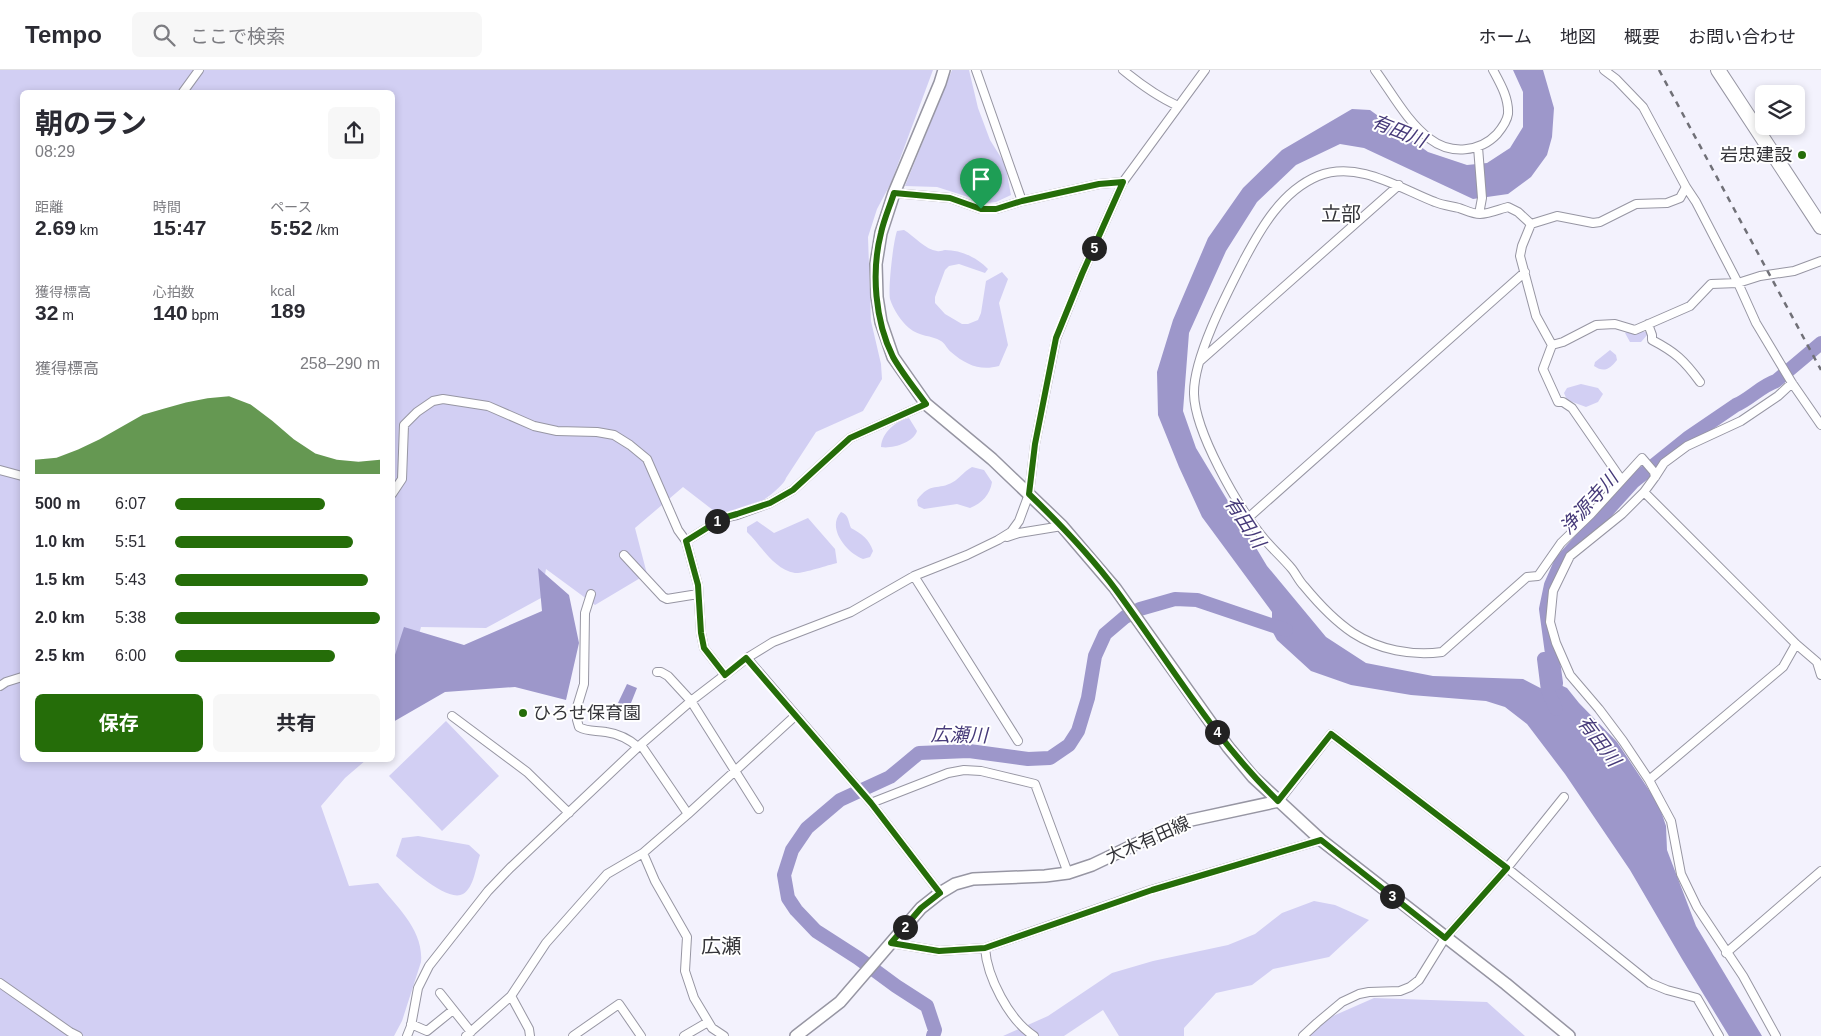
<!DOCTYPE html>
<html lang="ja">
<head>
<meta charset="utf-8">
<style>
  :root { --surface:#fff; --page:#f7f7f7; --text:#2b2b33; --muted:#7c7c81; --line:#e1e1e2; --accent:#256d09 }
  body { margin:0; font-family:Helvetica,"Noto Sans JP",sans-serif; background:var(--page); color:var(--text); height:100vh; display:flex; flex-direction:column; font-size:19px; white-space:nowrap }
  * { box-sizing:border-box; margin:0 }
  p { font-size:16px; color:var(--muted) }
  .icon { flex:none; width:28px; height:28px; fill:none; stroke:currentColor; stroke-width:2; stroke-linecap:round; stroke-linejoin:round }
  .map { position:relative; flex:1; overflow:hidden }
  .drawer { position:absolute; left:20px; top:20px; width:375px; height:672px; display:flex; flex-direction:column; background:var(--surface); border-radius:8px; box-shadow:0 2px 8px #0003 }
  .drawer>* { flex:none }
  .buttons { position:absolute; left:1755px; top:15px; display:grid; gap:10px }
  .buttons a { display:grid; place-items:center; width:50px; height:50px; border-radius:8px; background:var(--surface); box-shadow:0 2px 8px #0003; font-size:25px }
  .pin { position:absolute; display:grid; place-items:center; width:42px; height:42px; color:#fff; margin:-51px -21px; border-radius:50% 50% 50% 0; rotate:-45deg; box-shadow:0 0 5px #0007 }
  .pin .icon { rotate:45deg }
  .km { position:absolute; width:25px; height:25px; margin:-12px; border-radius:50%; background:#222; color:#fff; font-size:14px; line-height:25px; text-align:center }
  .round { display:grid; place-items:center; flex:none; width:52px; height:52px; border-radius:8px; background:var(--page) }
  .overview { display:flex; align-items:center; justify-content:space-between; height:85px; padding:0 15px }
  h1 { font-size:28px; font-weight:700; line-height:38px }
  .figures { display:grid; grid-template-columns:repeat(3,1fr); gap:8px; height:85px; padding:5px 15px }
  .figures div { display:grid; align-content:center }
  .figures b { font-size:21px; font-weight:700 }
  .figures small { font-size:14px; font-weight:400 }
  .figures p { font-size:14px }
  .chart { height:140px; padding:10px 15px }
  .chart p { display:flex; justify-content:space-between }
  .chart svg { width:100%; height:90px; margin-top:5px; fill:var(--accent); opacity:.7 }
  .button { display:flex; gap:10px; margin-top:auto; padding:10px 15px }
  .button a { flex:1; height:58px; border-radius:8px; background:var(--accent); color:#fff; font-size:20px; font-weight:700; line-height:58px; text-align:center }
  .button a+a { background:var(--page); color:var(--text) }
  ul { padding:0 15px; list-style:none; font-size:16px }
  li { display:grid; grid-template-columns:80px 60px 1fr; align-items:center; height:38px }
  li i { height:12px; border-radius:6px; background:var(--accent) }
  header { display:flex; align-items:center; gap:30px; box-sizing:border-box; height:70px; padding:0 25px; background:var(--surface); border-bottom:1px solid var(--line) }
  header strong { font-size:24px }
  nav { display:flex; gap:28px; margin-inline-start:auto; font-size:18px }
  .search { width:350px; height:45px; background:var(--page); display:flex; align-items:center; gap:12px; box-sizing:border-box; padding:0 18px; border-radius:8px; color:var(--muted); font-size:19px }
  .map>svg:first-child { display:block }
  .green { fill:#d2cff3 }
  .water { fill:#9d97ca }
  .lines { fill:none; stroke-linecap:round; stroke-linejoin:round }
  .river { stroke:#9d97ca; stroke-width:14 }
  .minor-casing { stroke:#9796a3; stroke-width:10 }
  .secondary-casing { stroke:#9796a3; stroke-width:14 }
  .trunk-casing { stroke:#9796a3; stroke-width:16 }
  .minor { stroke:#fff; stroke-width:8 }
  .secondary { stroke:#fff; stroke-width:11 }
  .trunk { stroke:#fff; stroke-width:14 }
  .rail { stroke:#707077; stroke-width:2.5; stroke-dasharray:6 6; stroke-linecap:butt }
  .route-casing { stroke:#fff; stroke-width:10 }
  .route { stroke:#256d09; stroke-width:6 }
  .poi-dot { fill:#256d09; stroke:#fff; stroke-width:2 }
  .labels { text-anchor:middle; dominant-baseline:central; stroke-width:4; stroke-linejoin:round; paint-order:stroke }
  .poi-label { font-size:18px; fill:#343439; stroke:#fff; text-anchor:end }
  .street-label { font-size:18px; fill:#343439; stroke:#fff }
  .water-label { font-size:19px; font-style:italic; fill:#463a79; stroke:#fff }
  .quarter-label { font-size:20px; fill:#343439; stroke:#fff }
</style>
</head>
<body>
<header>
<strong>Tempo</strong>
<div class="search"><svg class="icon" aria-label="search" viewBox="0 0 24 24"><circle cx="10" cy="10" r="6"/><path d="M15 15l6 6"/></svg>ここで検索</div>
<nav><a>ホーム</a><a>地図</a><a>概要</a><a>お問い合わせ</a></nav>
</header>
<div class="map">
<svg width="1821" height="966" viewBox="0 0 1821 966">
  <rect width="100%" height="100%" fill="#f3f2fd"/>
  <!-- green -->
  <path class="green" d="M0 0H933L891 113 877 139 868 167 871 251 881 294 882 309 863 341 816 362 786 408C784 417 753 439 742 442 735 443 726 443 718 444L683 417 635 458 647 504 595 535 546 499 541 528 486 558 421 557 410 600 393 648 392 22H22V690H366L345 708 321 736 349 816 378 813C396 836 424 860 421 892L402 951 394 966H0Z
    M952 0H969L978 38 990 70 1005 94 1011 125 996 132 987 133 937 117 905 116Z
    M904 160C914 166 926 180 937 181 940 182 943 180 945 180 961 180 978 188 988 199L985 203 959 194 949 196 945 200 935 227V233L945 244 962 254H968L978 250 981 243 986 211 1002 202 1008 209 999 233 1008 275 999 296C980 301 966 295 951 282 947 279 945 273 941 271 931 265 920 267 909 258 901 251 893 239 890 229 888 219 893 172 897 161Z
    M1629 261 1647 262 1648 264 1641 272H1630L1625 263Z
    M1610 280 1616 285 1617 290C1610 299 1604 303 1594 296L1595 292Z
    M1581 314 1598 318 1603 324 1598 332 1586 337 1567 330 1564 323 1567 318Z
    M909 348 917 361C913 373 892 379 881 377 882 362 896 351 909 348Z
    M972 397 984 400 992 412C990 425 982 433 970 438L957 434 924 439 918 436 917 430C931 411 938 421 953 412 959 409 963 402 972 397Z
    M841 442C849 445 848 451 851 458 862 464 869 469 873 481L870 487 863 489C847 483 826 458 841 442Z
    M808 448 835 479 837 493C828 495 802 504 795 503 773 499 761 475 747 462V457L757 451 774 463Z
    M446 651 499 706 442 761 389 706Z
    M418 766 469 775 480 785C476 796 474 818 463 824 447 833 408 796 396 786L402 768Z
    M1314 831 1335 835 1369 850 1329 887 1273 899 1252 915 1216 923 1184 958V966H1119L1103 940 1064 966H1003L1048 946 1112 903 1153 891 1228 875 1255 864 1282 843Z
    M1374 928 1487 932 1525 966H1307L1333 946Z"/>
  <!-- water -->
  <path class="water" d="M1513 0H1543L1554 38 1552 67 1547 85 1531 107 1508 124 1473 129 1364 78 1340 74 1296 95 1257 132 1226 181 1189 263 1183 341 1196 378 1267 496 1326 567 1366 593 1433 606 1523 609 1548 622 1554 619 1556 613 1567 618 1579 633 1617 672 1659 735 1666 756 1667 780 1696 856 1762 966H1729L1682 889 1630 800 1565 704 1527 654 1505 637 1486 631 1411 625 1351 615 1311 601 1277 570 1267 551 1272 550V542L1202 447 1179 397 1158 345 1157 302 1173 250 1208 168 1243 118 1282 80 1352 39 1370 40 1428 82 1467 95 1487 93 1510 78 1523 57V22Z
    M538 498 569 525 579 573 566 630 515 617 445 622 393 652V591L404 557 464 575 542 541Z
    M627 614 637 618 629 638 618 633Z"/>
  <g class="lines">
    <!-- river -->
    <path class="river" d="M1556 639 1548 621 1544 589 1556 613 1546 539 1551 515 1561 492 1633 412 1689 367 1736 335C1750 329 1761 316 1776 311L1821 273
      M933 966 935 960 927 936 896 916 858 888 816 861 796 840 788 828 784 805 792 780 807 758 840 730 890 707 919 683 969 681 1028 689 1050 688 1069 675 1078 661 1088 628 1095 586 1105 564 1125 547 1140 539 1175 529 1197 530 1286 560"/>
    <!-- minor casing -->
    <g class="minor-casing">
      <path id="minor" d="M976 0 1022 131
        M1123 0C1140 14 1158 27 1178 36
        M1375 0C1392 23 1407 52 1430 69 1451 85 1480 82 1497 64 1502 58 1507 51 1508 44 1509 28 1500 13 1493 0
        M1604 0 1616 9 1643 37 1686 117 1696 132 1738 213 1756 253 1792 313 1821 355
        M183 22 199 0
        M1478 77 1482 128 1479 144
        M894 123 950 128 981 139H996L1022 131 1099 114 1123 112
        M1531 154 1518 142 1508 137C1500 139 1489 144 1480 144 1473 144 1465 140 1459 138 1451 136 1442 135 1435 132 1399 118 1358 90 1318 106 1282 121 1261 158 1244 190 1227 223 1193 288 1194 324 1195 362 1237 435 1261 465 1270 477 1282 487 1292 499 1296 504 1299 511 1304 516 1318 533 1335 551 1353 563 1379 580 1412 586 1442 582L1527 507 1538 506 1561 473 1591 444 1642 388 1654 402 1655 407
        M1531 154 1522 176 1520 186 1536 246 1552 275 1543 299 1558 332H1563L1572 338 1621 409
        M1531 154 1557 146 1593 153 1600 152 1636 134 1667 133 1680 128 1686 117
        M1648 254 1652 265V270C1675 282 1684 290 1700 312
        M1552 275 1563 272 1596 255 1615 254 1635 260 1690 236 1711 214 1738 213 1760 206 1794 201 1821 191
        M1200 291 1399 115
        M0 400 22 406
        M1644 422 1796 574 1817 592 1821 605
        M392 424 402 409 404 355 417 342 433 331 443 329 488 336 534 356 557 361 597 362 614 365 630 375 647 389 678 460 686 471 698 515 701 563 704 578 725 605
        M1248 448 1525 202
        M1007 467 1019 463 1062 456
        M686 471 723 448 737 445 770 433 793 420 850 368 926 334
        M624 485 663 527 667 529 698 524
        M914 506 1018 671
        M591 524 585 543 584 614 577 637V650L579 657C588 662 596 660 606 662 619 664 629 669 638 677
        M747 588 871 733 940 823
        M657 602H661L668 606 691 631 759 739
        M0 616 6 612 22 607
        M452 646 527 702 569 743
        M641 675 688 744
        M1649 710 1783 597 1796 574
        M1279 731 1331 664 1507 798 1650 913 1667 920 1697 928 1719 966
        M871 733 948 703 964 700 981 701 1035 714 1068 803
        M643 783 655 811 687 867 685 901 694 928 712 958 724 966
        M891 873 939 881 985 878 1151 820 1321 770
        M985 878C987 907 1009 950 1034 966
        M1726 883 1821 801
        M0 913 70 962 78 966
        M440 923 471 962
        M511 926 529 959 530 966
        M411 954 427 961 453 940
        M407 966 411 956 418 918 429 896 488 821 510 798 638 677 691 631 747 588 773 572 851 542 914 506 967 485 998 470 1011 462 1019 451 1029 424 1035 374 1056 269 1082 204 1123 112 1205 0
        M466 966 511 926 546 873 607 804 643 783 688 744 795 646
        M573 966 619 934 641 966
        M684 966 708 952
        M1303 966 1317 953 1342 932 1359 924 1369 922 1400 921 1410 917 1419 910 1445 868 1507 798 1564 727
        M1776 966 1743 906 1697 837 1681 804 1671 751 1649 710 1623 671 1599 639 1570 605 1556 573 1550 552 1553 521 1570 486 1622 444 1644 422 1655 407 1664 393 1687 376 1741 351 1778 326 1792 313"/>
    </g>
    <!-- secondary casing -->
    <g class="secondary-casing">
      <path id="secondary" d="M944 0 940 13 894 123 881 163 876 194 877 227 881 252 893 287 926 334 992 389 1062 456 1115 518 1228 677 1253 707 1321 770 1506 914 1569 966
        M796 966 840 932 921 838 940 823 955 814 973 809 1045 806 1068 803 1092 795 1182 752 1279 731"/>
    </g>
    <!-- trunk casing -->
    <g class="trunk-casing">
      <path id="trunk" d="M1718 0 1821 157"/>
    </g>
    <!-- minor -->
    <use href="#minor" class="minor"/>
    <!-- secondary -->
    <use href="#secondary" class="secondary"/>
    <!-- trunk -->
    <use href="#trunk" class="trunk"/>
    <!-- rail -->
    <path class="rail" d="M1659 0 1821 300"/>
  </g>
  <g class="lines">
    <!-- route casing -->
    <g class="route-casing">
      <path id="route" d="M1123 112 1082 204 1056 268 1035 374 1029 424C1060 454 1091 486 1116 520 1169 592 1214 669 1278 731L1331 664 1507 798 1445 868 1321 770 1152 820 985 878 939 881 891 873 921 838 940 823 871 733 746 588 725 605 704 578 701 563 698 515 686 471 723 448 737 444 770 433 793 420 850 368 926 334C915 319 902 303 893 287 875 251 871 202 881 163 884 149 890 136 894 123L950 128 981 139H996L1022 131 1099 114Z"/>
    </g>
    <!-- route -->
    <use href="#route" class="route"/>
  </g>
  <!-- markers -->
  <g class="poi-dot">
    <circle cx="1802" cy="85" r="5"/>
    <circle cx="523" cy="643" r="5"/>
  </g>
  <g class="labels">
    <!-- poi labels -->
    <g class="poi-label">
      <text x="1792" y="85">岩忠建設</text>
      <text x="533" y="643" text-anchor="start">ひろせ保育園</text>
    </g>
    <!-- street labels -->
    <g class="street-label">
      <text transform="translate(1148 770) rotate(-24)">大木有田線</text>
    </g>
    <!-- water labels -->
    <g class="water-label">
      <text transform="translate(1399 61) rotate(22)">有田川</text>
      <text transform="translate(1589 433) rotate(-48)">浄源寺川</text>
      <text transform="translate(1245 452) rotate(57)">有田川</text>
      <text transform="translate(959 665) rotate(1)">広瀬川</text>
      <text transform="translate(1599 671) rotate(53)">有田川</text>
    </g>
    <!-- quarter labels -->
    <g class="quarter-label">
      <text x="1341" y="144">立部</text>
      <text x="721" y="876">広瀬</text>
    </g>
  </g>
</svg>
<div class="buttons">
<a><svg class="icon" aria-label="layers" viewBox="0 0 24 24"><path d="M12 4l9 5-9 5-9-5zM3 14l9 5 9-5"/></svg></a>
</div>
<div class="pin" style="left:981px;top:139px;background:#1e9e55"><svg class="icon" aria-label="arrive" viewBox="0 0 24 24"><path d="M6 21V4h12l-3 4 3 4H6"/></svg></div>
<b class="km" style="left:717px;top:451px">1</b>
<b class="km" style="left:905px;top:857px">2</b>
<b class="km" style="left:1392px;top:826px">3</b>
<b class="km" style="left:1217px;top:662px">4</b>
<b class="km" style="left:1094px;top:178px">5</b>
<section class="drawer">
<div class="overview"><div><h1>朝のラン</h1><p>08:29</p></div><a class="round"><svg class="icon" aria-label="share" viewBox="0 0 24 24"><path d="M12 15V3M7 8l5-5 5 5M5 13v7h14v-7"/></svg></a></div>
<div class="figures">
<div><p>距離</p><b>2.69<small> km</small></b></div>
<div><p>時間</p><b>15:47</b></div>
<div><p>ペース</p><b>5:52<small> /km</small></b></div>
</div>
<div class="figures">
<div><p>獲得標高</p><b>32<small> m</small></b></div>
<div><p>心拍数</p><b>140<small> bpm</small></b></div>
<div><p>kcal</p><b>189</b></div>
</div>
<div class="chart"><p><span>獲得標高</span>258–290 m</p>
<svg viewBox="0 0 160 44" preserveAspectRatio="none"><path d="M0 44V37L10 36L20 32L30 27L40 21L50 15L60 12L70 9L80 7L90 6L100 10L110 18L120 27L130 34L140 37L150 38L160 37V44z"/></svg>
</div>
<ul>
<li><b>500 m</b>6:07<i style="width:73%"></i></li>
<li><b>1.0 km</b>5:51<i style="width:87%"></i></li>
<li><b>1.5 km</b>5:43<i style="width:94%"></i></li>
<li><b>2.0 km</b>5:38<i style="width:100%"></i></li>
<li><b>2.5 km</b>6:00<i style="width:78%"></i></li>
</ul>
<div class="button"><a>保存</a><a>共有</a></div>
</section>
</div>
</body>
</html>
